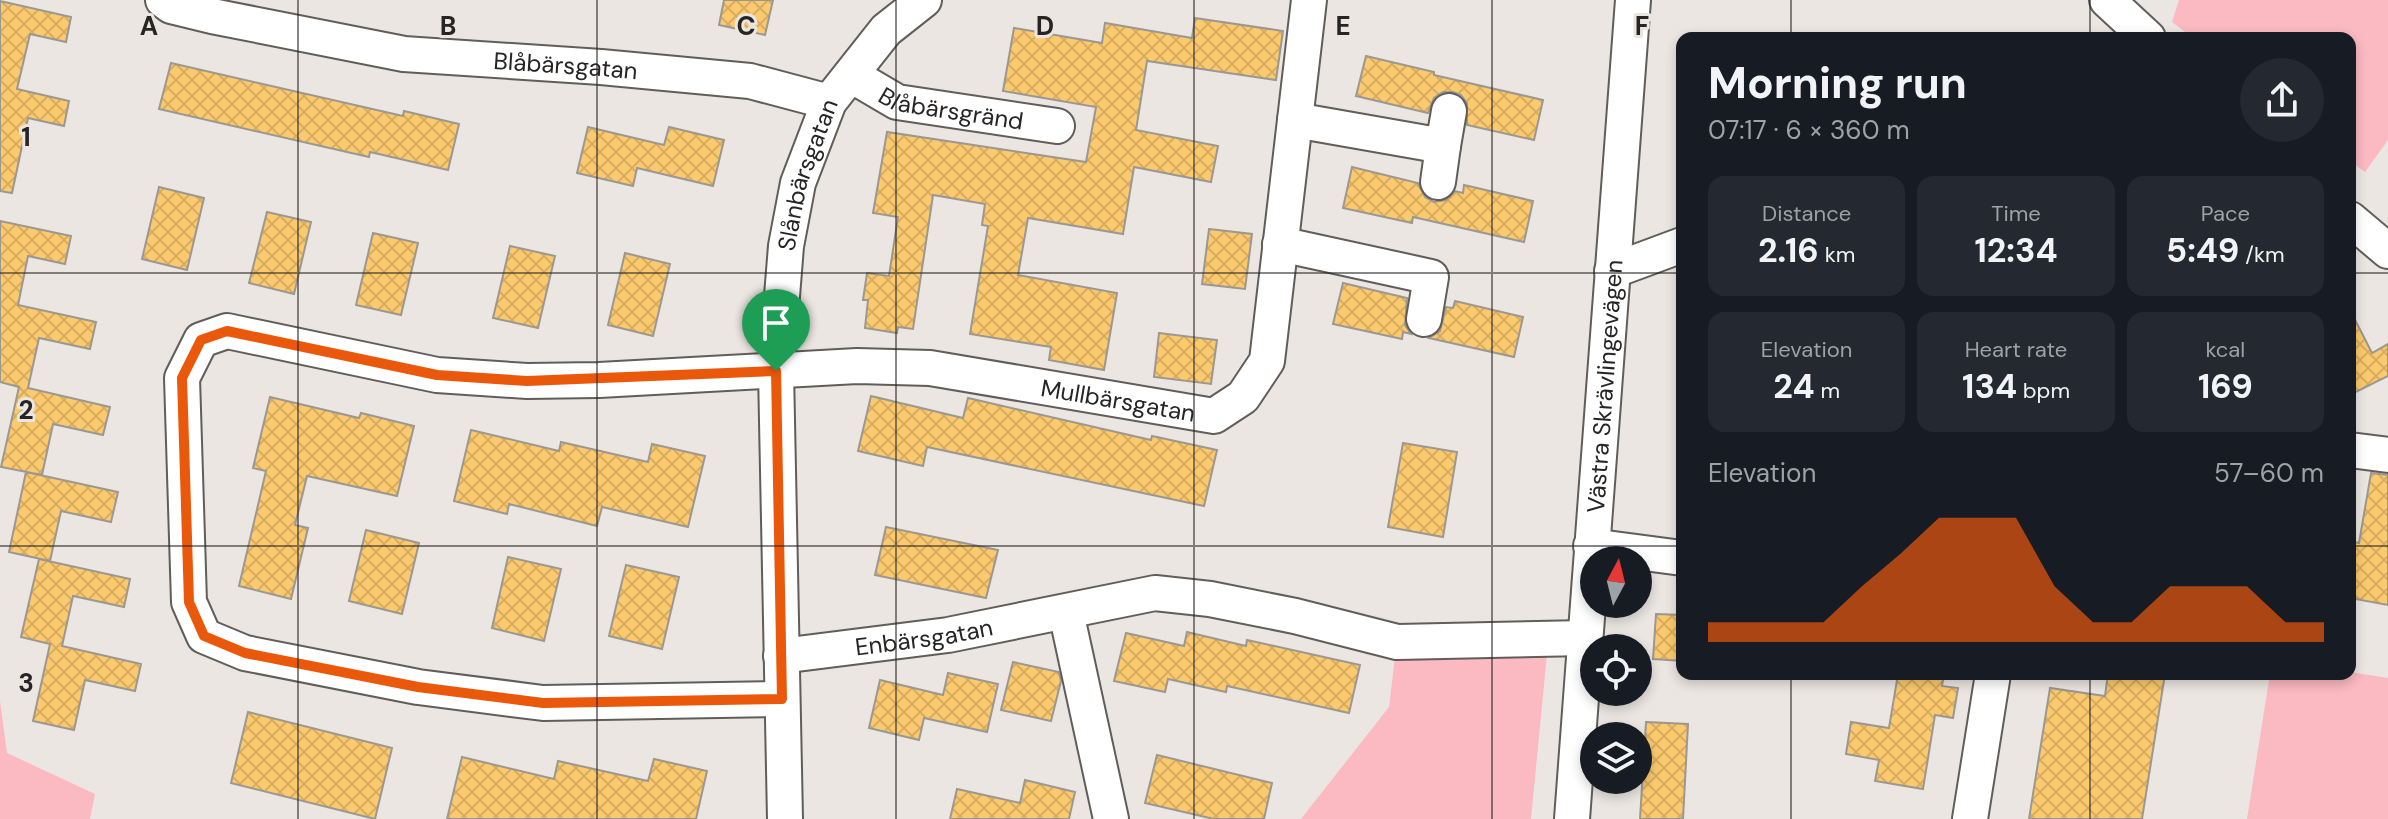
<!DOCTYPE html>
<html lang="en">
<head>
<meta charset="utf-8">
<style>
  :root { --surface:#171b24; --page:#242831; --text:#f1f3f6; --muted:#9ea1a6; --accent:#ea580c }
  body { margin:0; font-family:"DM Sans",sans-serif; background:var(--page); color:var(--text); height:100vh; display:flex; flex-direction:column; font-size:30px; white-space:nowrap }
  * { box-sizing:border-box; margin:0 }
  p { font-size:26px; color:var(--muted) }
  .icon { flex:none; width:44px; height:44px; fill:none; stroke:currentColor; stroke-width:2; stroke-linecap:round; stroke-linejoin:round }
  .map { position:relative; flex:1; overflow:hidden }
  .panel { position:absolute; left:1676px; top:32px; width:680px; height:648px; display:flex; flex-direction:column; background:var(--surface); border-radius:16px; box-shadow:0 4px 12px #0003 }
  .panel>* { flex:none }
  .needle { width:52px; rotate:7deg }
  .controls { position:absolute; left:1580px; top:546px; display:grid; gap:16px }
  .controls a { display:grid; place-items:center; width:72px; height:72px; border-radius:50%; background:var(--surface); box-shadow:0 4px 12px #0003; font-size:40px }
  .pin { position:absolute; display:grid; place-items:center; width:68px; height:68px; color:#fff; margin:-82px -34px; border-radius:50% 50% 50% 0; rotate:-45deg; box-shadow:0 0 8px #0007 }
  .pin .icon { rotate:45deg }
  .round { display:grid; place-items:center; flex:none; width:84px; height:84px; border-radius:42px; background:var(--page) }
  .headline { display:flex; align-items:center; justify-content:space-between; height:136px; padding:0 32px }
  h1 { font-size:44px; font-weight:700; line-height:60px }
  .metrics { display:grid; grid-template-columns:repeat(3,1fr); gap:12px; height:136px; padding:8px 32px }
  .metrics div { display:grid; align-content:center; border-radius:16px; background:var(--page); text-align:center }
  .metrics b { font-size:34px; font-weight:700 }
  .metrics small { font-size:22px; font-weight:400 }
  .metrics p { font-size:22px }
  .chart { height:224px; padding:16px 32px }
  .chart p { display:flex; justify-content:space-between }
  .chart svg { width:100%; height:144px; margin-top:8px; fill:var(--accent); opacity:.7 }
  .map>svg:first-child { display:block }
  .park { fill:#fbb9c1 }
  .building { fill:url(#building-cross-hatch); stroke:#9b9892; stroke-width:2 }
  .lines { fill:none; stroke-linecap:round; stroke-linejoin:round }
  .minor-casing { stroke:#615d59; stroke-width:38 }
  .minor { stroke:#fff; stroke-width:34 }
  .route-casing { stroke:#fff; stroke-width:16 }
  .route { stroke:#ea580c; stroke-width:10 }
  .grid { fill:none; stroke:#272524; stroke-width:2; stroke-opacity:0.55 }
  .labels { text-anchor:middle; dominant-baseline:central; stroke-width:6; stroke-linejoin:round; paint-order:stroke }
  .street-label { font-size:24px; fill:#272524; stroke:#ebe6e1 }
  .grid-label { font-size:26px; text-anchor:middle; font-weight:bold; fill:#272524; stroke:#ebe6e1; stroke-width:6; stroke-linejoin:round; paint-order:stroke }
</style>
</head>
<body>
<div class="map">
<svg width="2388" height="819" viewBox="0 0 2388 819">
  <defs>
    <pattern id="building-cross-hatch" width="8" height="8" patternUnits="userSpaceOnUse" patternTransform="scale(2)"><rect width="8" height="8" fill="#fcca6e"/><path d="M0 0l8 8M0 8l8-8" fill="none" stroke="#d8ad5f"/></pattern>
  </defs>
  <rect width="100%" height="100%" fill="#ebe6e1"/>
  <!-- park -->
  <path class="park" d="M2179 0H2388V140L2365 172 2350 161V38H2193L2172 22Z
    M1547 654 1531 819H1301L1389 707 1395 657Z
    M2350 672 2388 678V819H2247L2270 674Z
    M0 701 7 753 95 794 90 819H0Z"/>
  <!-- building -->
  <path class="building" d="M724 0H773L765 35 719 25Z
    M0 1 71 17 66 42 30 34 17 89 69 101 64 126 28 118 12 193 0 191Z
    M1195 18 1283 31 1276 80 1147 61 1136 130 1218 146 1211 182 1134 167 1123 234 1028 218 1018 275 1117 293 1104 370 1049 360 1051 347 970 334 988 226 982 225 985 204 933 195 913 329 898 327 897 333 865 328 868 300H863L867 273 889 276 898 217 873 213 887 132 1086 162 1096 107 1003 91 1014 28 1102 43 1105 23 1192 38Z
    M1366 56 1434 72V75L1543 100 1534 140 1467 125V103L1461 95 1453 92H1443L1434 98 1428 113 1356 96Z
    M171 63 403 116 404 111 459 124 448 170 370 152 369 157 159 109Z
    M588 127 664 145 669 127 724 140 713 186 637 168 633 186 577 173Z
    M1352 167 1418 183 1425 197 1434 202 1446 200 1455 191 1463 193 1464 185 1533 201 1524 242 1413 217 1412 223 1343 208Z
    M159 187 204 198 187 270 142 259Z
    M267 212 311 222 294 294 249 283Z
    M0 221 71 236 65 264 28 256 18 305 96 322 90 349 39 338 28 388 110 407 103 435 53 424 42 475 1 467 19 387 0 382Z
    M1209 229 1252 234 1245 289 1202 284Z
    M373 233 418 243 401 315 356 305Z
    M510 246 555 256 538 328 493 318Z
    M625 253 670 264 653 336 608 325Z
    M1343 283 1407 298 1405 325 1411 334 1403 332 1402 339 1333 324Z
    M1455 301 1523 317 1514 357 1429 338 1440 331 1446 307 1453 308Z
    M2350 310 2372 353 2388 344V376L2350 395Z
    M1159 333 1217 340 1211 384 1154 377Z
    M871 396 963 418 968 398 1151 440 1152 436 1217 450 1204 506 927 447 923 466 858 451Z
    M270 397 359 418 361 413 414 426 397 496 307 476 295 525 308 528 291 599 239 586 266 471 253 468Z
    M471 430 559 451 561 442 648 462 652 444 705 456 688 527 602 507 597 526 509 504 507 514 454 501Z
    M1403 443 1457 452 1443 537 1388 527Z
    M26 472 118 492 111 522 61 511 50 561 9 552Z
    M2371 473 2388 475V605L2350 598V541L2359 543Z
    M886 527 998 550 986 598 875 575Z
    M366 530 419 543 402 614 349 601Z
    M508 557 561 569 544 641 492 628Z
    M39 559 130 579 124 607 73 596 62 646 141 664 135 691 85 680 74 730 33 721 50 644 21 637Z
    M626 565 679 577 662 649 609 636Z
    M1656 614 1682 615V661L1653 659Z
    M1187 632 1246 646 1247 640 1360 665 1349 713 1227 686 1226 692 1168 679 1165 692 1114 681 1126 633 1184 646Z
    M1013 662 1059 672 1061 681 1051 721 1001 710Z
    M948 673 998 684 987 732 924 718 919 740 869 728 880 680 943 695Z
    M1898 674H1944L1942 686 1958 688 1953 718 1935 715 1923 789 1875 781 1879 760 1846 754 1851 722 1889 728Z
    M2108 674H2165L2142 819H2029L2050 688 2105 696Z
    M248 712 392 748 375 819 231 783Z
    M1646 722 1688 724 1683 819H1640Z
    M1157 755 1272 783 1264 819H1214L1145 803Z
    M462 757 554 779 558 761 648 781 654 759 707 771 696 819H447Z
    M1025 780 1075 792 1069 819H950L957 789 1020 803Z"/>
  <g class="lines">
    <!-- minor casing -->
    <g class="minor-casing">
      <g id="minor">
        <path id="s1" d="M163 0 171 6 212 16 404 54 601 67 750 81 829 102"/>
        <path d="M2107 0 2148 38"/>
        <path id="s2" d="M851 75 897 102 1057 126"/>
        <path d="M1295 120 1443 146 1449 111"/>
        <path d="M1438 182 1443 146"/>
        <path d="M2350 219 2388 251"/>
        <path d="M1280 244 1431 277 1424 319"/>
        <path d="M1612 271 1682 245"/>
        <path d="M2350 450 2388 455"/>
        <path d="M1591 546 1682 558"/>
        <path d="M1066 612 1111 819"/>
        <path id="s3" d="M781 656 948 635 1155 593 1210 599 1295 616 1397 642 1585 638"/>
        <path id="s4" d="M782 699 543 703 418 687 245 653 204 636 189 602 182 378 201 340 227 331 437 375 527 381 599 380 857 366 930 368 1214 416 1243 397 1267 361 1309 0"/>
        <path id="s5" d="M785 819 776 371 786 246 798 183 829 102 886 30 924 0"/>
        <path id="s6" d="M1572 819 1633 0"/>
        <path d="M1970 819 1993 674"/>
      </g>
    </g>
    <!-- minor -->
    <use href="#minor" class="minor"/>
  </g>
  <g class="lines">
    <!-- route casing -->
    <g class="route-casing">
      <path id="route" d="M227 331 437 375 527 381 776 371 782 699 543 703 418 687 245 653 204 636 189 602 182 378 201 340Z"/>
    </g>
    <!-- route -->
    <use href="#route" class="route"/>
  </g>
  <!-- grid -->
  <path class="grid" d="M298 0V819M597 0V819M896 0V819M1194 0V819M1492 0V819M1791 0V38M2090 0V38M0 273H1682M2350 273H2388M0 546H1682M2350 546H2388M1791 674V819M2090 674V819"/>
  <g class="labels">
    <!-- street labels -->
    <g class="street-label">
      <text stroke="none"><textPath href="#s1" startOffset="410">Blåbärsgatan</textPath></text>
      <text stroke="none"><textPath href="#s2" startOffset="108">Blåbärsgränd</textPath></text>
      <text stroke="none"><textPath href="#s5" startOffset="648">Slånbärsgatan</textPath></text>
      <text stroke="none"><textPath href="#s6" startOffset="434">Västra Skrävlingevägen</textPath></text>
      <text stroke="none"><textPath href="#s4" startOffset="1816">Mullbärsgatan</textPath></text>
      <text stroke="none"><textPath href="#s3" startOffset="144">Enbärsgatan</textPath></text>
    </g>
  </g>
  <g class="grid-label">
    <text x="149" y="35">A</text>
    <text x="448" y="35">B</text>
    <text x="746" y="35">C</text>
    <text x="1045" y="35">D</text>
    <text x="1343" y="35">E</text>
    <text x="1642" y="35">F</text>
    <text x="26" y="146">1</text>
    <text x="26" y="419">2</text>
    <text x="26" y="692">3</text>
  </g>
</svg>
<div class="controls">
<a><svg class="needle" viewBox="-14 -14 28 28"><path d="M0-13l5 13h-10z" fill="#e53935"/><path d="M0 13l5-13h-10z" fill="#9ea1a6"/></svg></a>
<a><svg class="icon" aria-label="locate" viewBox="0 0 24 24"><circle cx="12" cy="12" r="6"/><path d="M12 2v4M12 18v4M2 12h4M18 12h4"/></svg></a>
<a><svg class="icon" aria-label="layers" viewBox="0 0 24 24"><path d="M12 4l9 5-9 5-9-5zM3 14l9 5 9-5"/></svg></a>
</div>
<div class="pin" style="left:776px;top:371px;background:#1e9e55"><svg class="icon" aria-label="arrive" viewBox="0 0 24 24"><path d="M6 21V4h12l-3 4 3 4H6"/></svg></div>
<section class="panel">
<div class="headline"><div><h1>Morning run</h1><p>07:17 · 6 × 360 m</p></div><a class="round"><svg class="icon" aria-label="share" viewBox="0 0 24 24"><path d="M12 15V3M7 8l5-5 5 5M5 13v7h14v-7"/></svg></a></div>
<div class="metrics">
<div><p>Distance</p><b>2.16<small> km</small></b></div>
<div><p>Time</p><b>12:34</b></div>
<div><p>Pace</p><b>5:49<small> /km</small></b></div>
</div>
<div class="metrics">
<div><p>Elevation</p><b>24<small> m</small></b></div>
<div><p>Heart rate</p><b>134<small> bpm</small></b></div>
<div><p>kcal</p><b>169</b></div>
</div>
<div class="chart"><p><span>Elevation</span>57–60 m</p>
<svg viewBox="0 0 160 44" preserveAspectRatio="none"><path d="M0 44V38L10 38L20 38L30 38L40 27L50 17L60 6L70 6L80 6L90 27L100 38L110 38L120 27L130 27L140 27L150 38L160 38V44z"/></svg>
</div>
</section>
</div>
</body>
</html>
